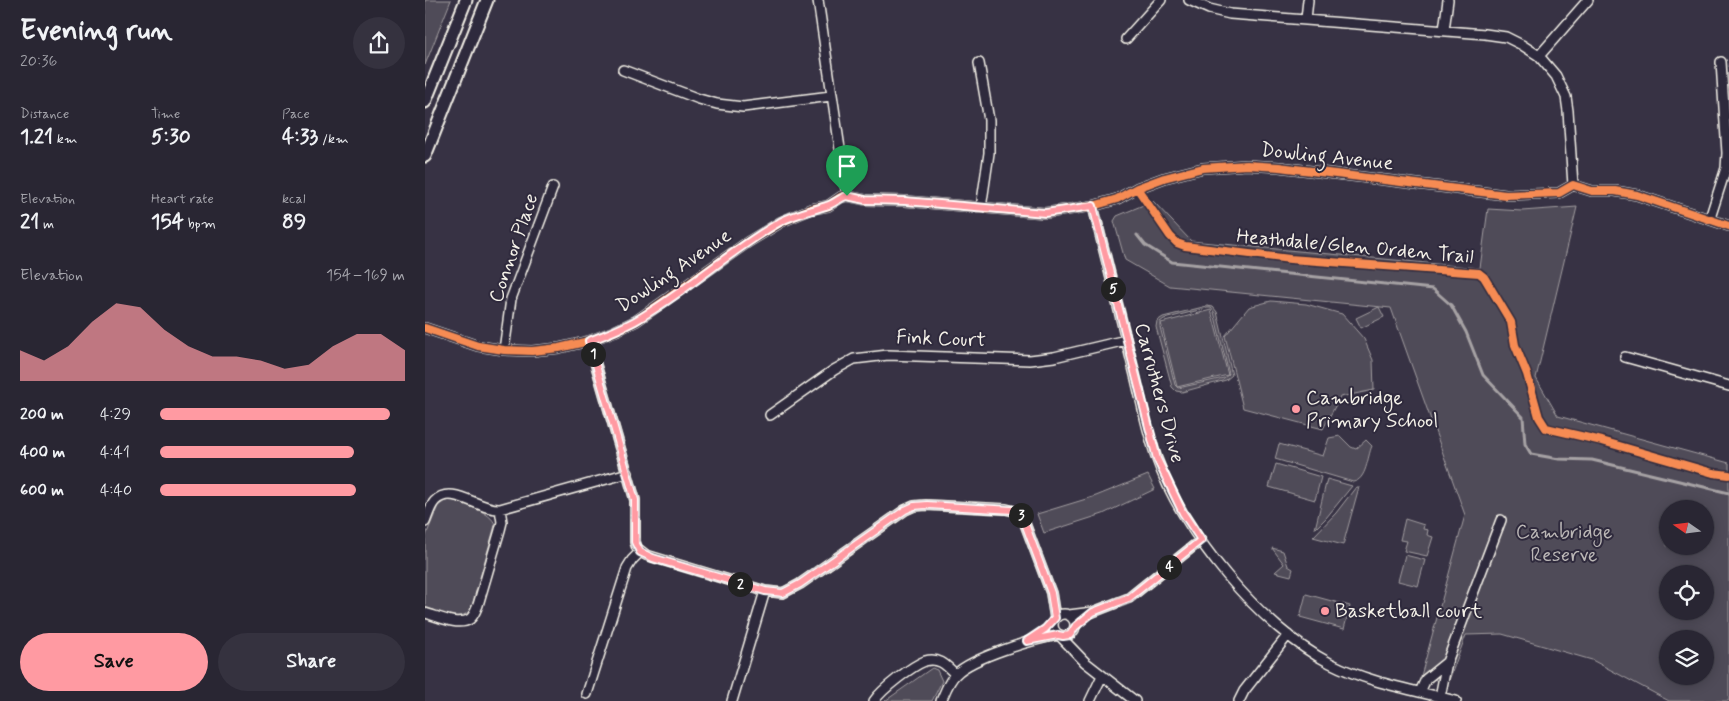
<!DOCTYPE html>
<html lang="en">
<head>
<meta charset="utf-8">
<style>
  :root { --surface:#292633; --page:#35323f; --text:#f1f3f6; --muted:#a5a5ac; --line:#45434e; --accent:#ff9aa2 }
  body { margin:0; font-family:Mynerve,sans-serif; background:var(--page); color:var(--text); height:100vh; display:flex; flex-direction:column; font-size:19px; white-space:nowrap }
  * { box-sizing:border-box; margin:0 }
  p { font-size:16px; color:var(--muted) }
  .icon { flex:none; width:28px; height:28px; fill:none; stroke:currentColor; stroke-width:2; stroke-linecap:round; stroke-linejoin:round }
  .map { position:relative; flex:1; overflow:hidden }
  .details { display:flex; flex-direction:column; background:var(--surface); width:425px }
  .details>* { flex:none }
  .needle { width:32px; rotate:284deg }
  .fabs { position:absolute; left:1234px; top:500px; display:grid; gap:10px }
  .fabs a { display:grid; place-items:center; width:55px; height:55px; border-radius:50%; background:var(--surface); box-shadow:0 2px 12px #0003,0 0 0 1px var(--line); font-size:25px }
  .pin { position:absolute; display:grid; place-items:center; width:42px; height:42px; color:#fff; margin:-51px -21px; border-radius:50% 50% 50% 0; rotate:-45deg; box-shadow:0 0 5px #0007 }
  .pin .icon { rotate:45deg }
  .km { position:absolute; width:25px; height:25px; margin:-12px; border-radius:50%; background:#222; color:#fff; font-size:14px; line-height:25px; text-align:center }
  .round { display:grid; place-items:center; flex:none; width:52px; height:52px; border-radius:26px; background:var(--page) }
  .headline { display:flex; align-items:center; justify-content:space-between; height:85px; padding:0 20px }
  h1 { font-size:28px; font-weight:700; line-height:38px }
  .stats { display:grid; grid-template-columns:repeat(3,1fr); gap:8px; height:85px; padding:5px 20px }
  .stats div { display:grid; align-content:center }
  .stats b { font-size:21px; font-weight:700 }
  .stats small { font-size:14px; font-weight:400 }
  .stats p { font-size:14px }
  .chart { height:140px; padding:10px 20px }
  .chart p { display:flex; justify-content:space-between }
  .chart svg { width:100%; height:90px; margin-top:5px; fill:var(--accent); opacity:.7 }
  .primary-button { display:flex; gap:10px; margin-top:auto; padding:10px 20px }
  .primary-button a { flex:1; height:58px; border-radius:30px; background:var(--accent); color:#111; font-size:20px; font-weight:700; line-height:58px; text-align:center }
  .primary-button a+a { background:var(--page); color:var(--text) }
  ul { padding:0 20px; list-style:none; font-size:16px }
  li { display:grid; grid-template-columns:80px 60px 1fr; align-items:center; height:38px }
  li i { height:12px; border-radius:6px; background:var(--accent) }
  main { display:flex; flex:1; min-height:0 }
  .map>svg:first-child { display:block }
  .green { fill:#504b59; stroke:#a29ea0; fill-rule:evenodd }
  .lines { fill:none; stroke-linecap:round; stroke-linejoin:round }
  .stream { stroke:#a6a2a4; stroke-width:3 }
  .minor-casing { stroke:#f4f1e8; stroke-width:12 }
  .tertiary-casing { stroke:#f4f1e8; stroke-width:15 }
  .minor { stroke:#2f2a3d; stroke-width:9 }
  .tertiary { stroke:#2f2a3d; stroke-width:11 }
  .cycleway-casing { stroke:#2f2a3d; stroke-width:11 }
  .cycleway { stroke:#f68b52; stroke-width:8 }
  .route-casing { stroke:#fff; stroke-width:10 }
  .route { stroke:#ff9aa2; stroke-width:6 }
  .poi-dot { fill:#ff9aa2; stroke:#2f2a3d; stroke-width:2 }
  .labels { text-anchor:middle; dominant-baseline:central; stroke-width:4; stroke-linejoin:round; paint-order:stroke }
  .street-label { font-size:20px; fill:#f4f1e8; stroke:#2f2a3d }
  .poi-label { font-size:20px; fill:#f4f1e8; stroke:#2f2a3d; text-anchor:start }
  .park-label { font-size:20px; fill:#bbb7b6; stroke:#2f2a3d }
</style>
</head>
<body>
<main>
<section class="details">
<div class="headline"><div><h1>Evening run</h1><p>20:36</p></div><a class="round"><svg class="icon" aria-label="share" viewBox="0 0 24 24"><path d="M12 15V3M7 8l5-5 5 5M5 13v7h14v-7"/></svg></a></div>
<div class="stats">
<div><p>Distance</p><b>1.21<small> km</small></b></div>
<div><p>Time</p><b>5:30</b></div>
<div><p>Pace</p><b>4:33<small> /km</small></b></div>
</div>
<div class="stats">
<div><p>Elevation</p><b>21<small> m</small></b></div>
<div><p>Heart rate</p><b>154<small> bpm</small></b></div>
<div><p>kcal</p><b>89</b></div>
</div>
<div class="chart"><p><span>Elevation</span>154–169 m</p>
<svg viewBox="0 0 160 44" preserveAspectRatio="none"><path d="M0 44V29L10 34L20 27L30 15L40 6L50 8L60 19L70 27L80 32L90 32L100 34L110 38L120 36L130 27L140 21L150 21L160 29V44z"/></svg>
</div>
<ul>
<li><b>200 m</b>4:29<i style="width:94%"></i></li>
<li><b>400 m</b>4:41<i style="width:79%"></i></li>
<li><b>600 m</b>4:40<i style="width:80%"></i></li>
</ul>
<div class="primary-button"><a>Save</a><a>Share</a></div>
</section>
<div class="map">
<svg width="1304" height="701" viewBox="0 0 1304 701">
  <rect width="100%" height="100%" fill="#373244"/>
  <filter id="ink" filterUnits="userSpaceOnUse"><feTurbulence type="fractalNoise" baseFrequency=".02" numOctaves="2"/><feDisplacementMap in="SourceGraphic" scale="10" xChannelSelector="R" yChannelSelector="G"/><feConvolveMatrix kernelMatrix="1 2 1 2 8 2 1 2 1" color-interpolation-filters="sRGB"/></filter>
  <g filter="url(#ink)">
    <!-- green -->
    <path class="green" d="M0 0H26L0 65Z
      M728 201 766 241 1055 268 1063 209 1097 211 1152 207 1111 378 1133 416 1304 463V701H1244L1167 660 1077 634 1041 635 1023 683 996 676 1040 515 966 308 745 286 700 260 689 221 692 216ZM1242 509H1280V546H1242ZM1242 574H1280V611H1242ZM1242 639H1280V676H1242Z
      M846 301 881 304 917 314 939 339 948 360 949 390 915 397 898 429 818 408 800 336 824 307Z
      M782 306 788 307 792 312 807 375 801 380 757 392 751 391 747 387 731 327 732 321 738 317ZM782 308H786L789 312 804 374 799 378 753 388 750 385 735 327V322L739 319Z
      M954 307 959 317 936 328 931 318Z
      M786 310 803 375 752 387 736 323Z
      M915 436 926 447 931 449 941 440 947 446C942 457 942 480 928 482L850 459 854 444 898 456 904 438Z
      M851 464 896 477 890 500 844 487Z
      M723 475 730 489 678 514 619 533 612 514 671 496Z
      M902 479 927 486 901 518 890 529Z
      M931 487H934L918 545 888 537 911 513Z
      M27 500C39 504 67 512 70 525L46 609C35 624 14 612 0 607V538L13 506 20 501Z
      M980 519 999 525 998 529 1003 530 1002 535 1008 537 1002 556 979 551 982 541 975 540Z
      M847 548 858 551 863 566 868 569 866 576 850 572 859 564Z
      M980 555 1000 560 993 586 973 581Z
      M881 594 925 606 919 629 875 617Z
      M507 668 512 670 517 681 507 701H460Z"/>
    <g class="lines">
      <!-- stream -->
      <path class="stream" d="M712 235 720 245 747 262 1008 289 1026 305 1041 332 1058 375 1098 417 1100 444 1106 454 1134 459 1167 460 1304 493"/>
      <!-- minor casing -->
      <g class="minor-casing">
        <path id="minor" d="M393 0 422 196
          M764 0 784 9 805 14 1060 34 1081 37 1097 45 1114 56 1131 76 1141 97 1143 111 1148 185
          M881 19 883 0
          M1019 30 1023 0
          M701 39 736 0
          M1114 56 1163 0
          M554 63 564 120V153L556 208
          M198 70 274 99 292 104 318 107 406 96
          M668 206C682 262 696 319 710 375 717 403 722 432 732 459 757 532 836 628 905 663 944 683 989 690 1031 701
          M1285 218 1301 168 1302 153 1296 62
          M0 328 53 346 79 350 107 351 134 348 164 341 190 331 211 321 323 242 356 222 386 209 403 206 416 197 422 196 441 200 480 201 620 213 668 206 692 199 712 188 739 178 778 168 822 165 854 167 1081 195 1134 193 1148 185 1167 191H1190L1212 195 1304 226
          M164 341 210 500V542L212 548 221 555 340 591 358 593 375 584 480 510 489 506 501 505 581 509 593 512 599 521 626 593 630 618
          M79 350 86 299 128 187
          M1200 357 1304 386
          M345 415 409 370 429 359 463 355 605 360 629 357 701 340
          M0 522C3 515 5 506 10 501 27 483 55 511 75 509L203 473
          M0 613C12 616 33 627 45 619 49 616 51 610 53 605L75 530 77 522 75 509
          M628 625a11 11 0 1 1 22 0a11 11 0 1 1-22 0Z
          M644 615 668 612 704 598 776 540
          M635 636 660 662 710 701
          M995 692 1001 679 1022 662
          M162 694 202 568 207 560 215 552
          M1015 697 1022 662 1076 520
          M307 701 340 591
          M449 701C457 689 487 666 500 661 514 657 521 665 530 674
          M516 701C520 692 524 680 531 674 548 657 609 639 633 635
          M665 701 677 676
          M814 701 819 691 863 635"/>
      </g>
      <!-- tertiary casing -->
      <g class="tertiary-casing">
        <path id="tertiary" d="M0 102 41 0
          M0 156 62 0"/>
      </g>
      <!-- minor -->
      <use href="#minor" class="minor"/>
      <!-- tertiary -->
      <use href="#tertiary" class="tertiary"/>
      <!-- cycleway casing -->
      <g class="cycleway-casing">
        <path id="cycleway" d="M712 188 745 236 752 243 760 246 865 259 1054 273 1059 277 1086 322 1090 345 1102 374 1114 417 1121 428 1177 441 1288 473 1304 475
          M0 328 53 346 79 350 107 351 134 348 164 341 190 331 211 321 323 242 356 222 386 209 403 206 416 197 422 196 441 200 480 201 620 213 668 206 692 199 712 188 739 178 778 168 822 165 854 167 1081 195 1134 193 1148 185 1167 191H1190L1212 195 1304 226"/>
      </g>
      <!-- cycleway -->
      <use href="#cycleway" class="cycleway"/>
    </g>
  </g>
  <g class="lines" filter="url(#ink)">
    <!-- route casing -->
    <g class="route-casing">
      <path id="route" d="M422 196 440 200 480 201 620 213 668 206 732 459 758 513 776 540 704 598 668 612 650 627 645 635 638 636 633 635 602 641 620 629 630 618 626 593 599 521 593 512 588 510 502 505 489 506 480 510 375 584 358 593 340 591 228 558 215 552 210 542V500L164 341C180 335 195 329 210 321 260 293 304 251 355 222 370 214 386 211 401 206 409 204 414 198 422 196Z"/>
    </g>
    <!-- route -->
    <use href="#route" class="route"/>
  </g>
  <!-- markers -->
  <g class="poi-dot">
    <circle cx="871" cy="409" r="5"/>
    <circle cx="900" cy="611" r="5"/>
  </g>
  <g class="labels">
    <!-- street labels -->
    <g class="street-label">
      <text transform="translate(902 157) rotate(6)">Dowling Avenue</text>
      <text transform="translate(930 247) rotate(5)">Heathdale/Glen Orden Trail</text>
      <text transform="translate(89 248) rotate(-71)">Connor Place</text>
      <text transform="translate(249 271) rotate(-34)">Dowling Avenue</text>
      <text transform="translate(516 339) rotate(2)">Fink Court</text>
      <text transform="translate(734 393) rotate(75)">Carruthers Drive</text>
    </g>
    <!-- poi labels -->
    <g class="poi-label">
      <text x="881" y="398">Cambridge<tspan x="881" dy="23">Primary School</tspan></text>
      <text x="910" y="611">Basketball court</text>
    </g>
    <!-- park labels -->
    <g class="park-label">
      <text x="1139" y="532">Cambridge<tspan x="1139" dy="23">Reserve</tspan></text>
    </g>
  </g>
</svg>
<div class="fabs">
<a><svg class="needle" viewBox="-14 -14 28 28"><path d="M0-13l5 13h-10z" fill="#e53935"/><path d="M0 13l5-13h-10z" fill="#a5a5ac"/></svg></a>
<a><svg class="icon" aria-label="locate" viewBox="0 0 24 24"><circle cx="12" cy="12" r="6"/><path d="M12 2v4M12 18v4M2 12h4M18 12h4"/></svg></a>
<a><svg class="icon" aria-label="layers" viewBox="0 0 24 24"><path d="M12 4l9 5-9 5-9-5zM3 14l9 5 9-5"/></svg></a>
</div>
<div class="pin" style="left:422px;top:196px;background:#1e9e55"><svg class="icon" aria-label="arrive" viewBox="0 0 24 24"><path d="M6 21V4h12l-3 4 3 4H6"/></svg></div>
<b class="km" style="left:168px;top:354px">1</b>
<b class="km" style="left:315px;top:584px">2</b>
<b class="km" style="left:596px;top:515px">3</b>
<b class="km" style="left:744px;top:567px">4</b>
<b class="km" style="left:688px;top:289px">5</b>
</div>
</main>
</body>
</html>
